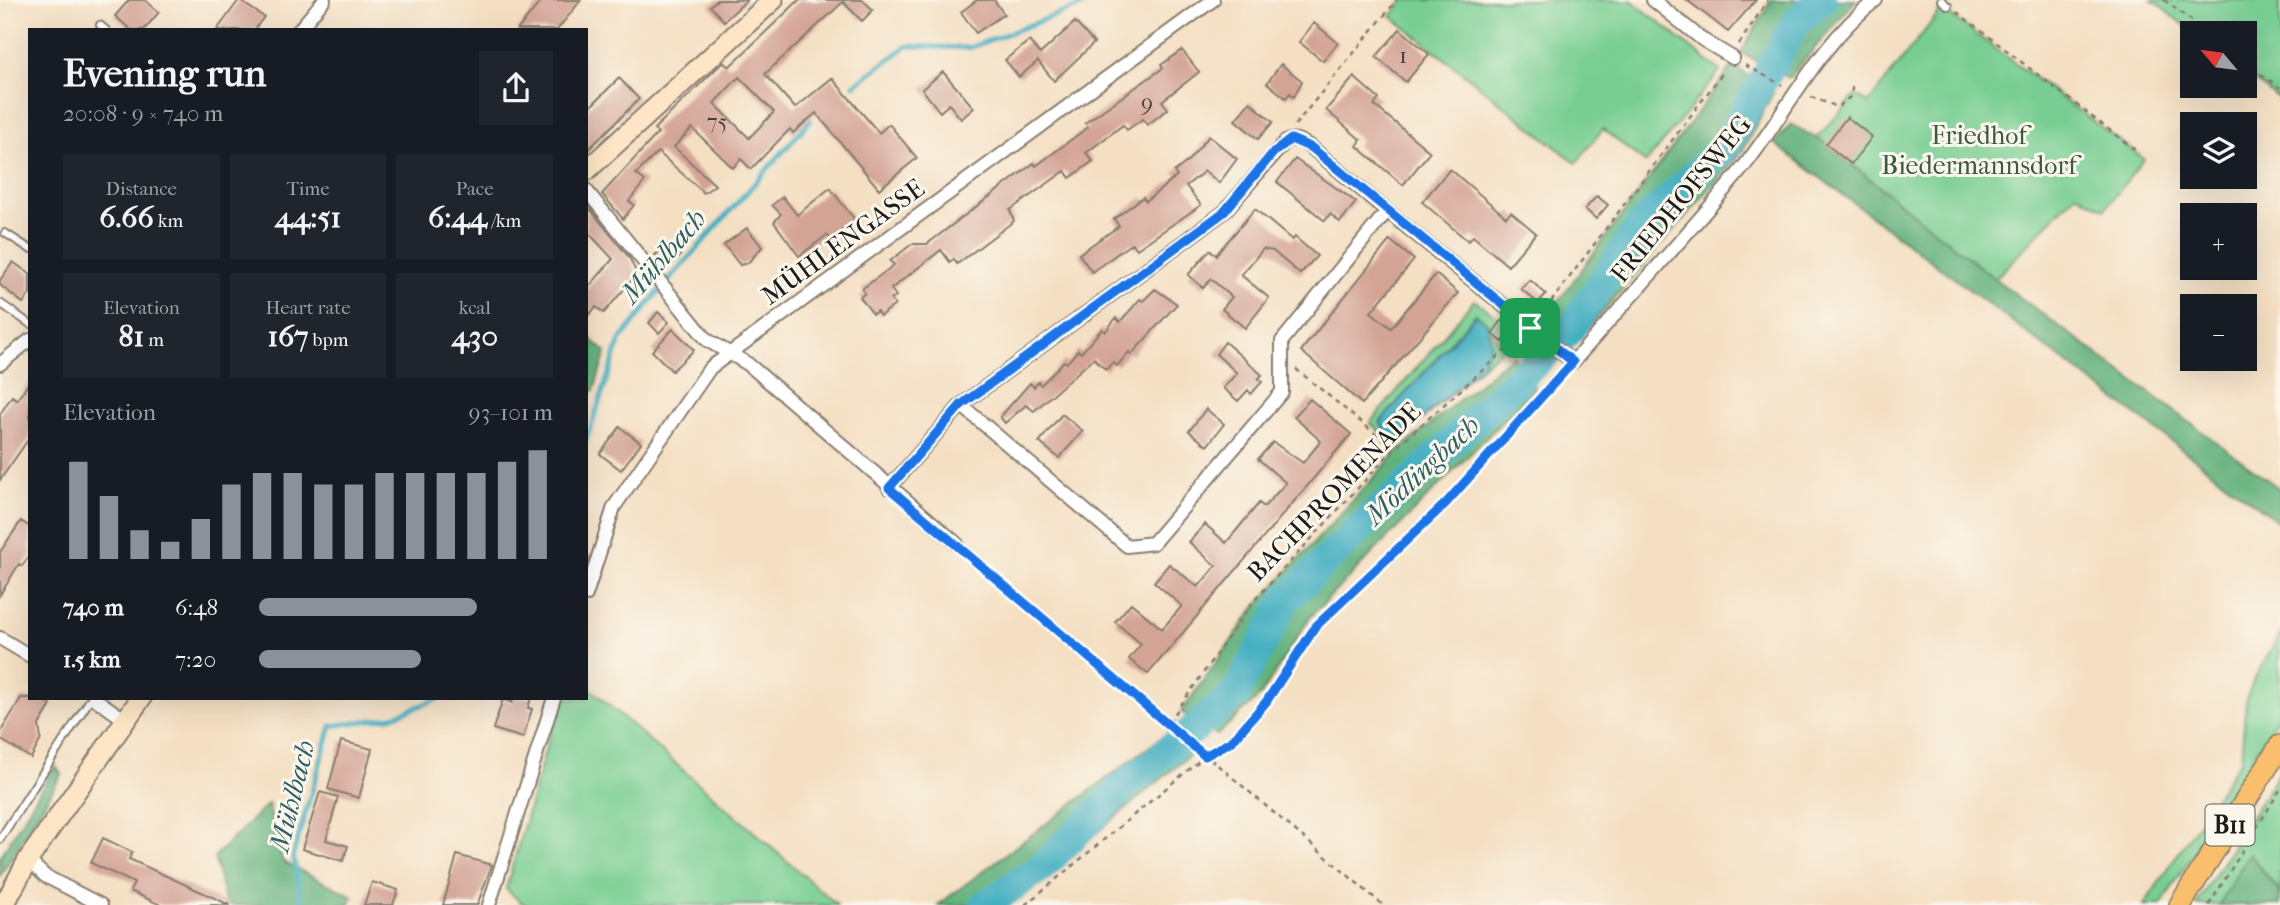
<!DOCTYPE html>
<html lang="en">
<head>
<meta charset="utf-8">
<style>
  :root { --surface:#171b24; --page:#20242c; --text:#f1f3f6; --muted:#9ea1a6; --accent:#8c9099 }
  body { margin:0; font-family:"IM FELL French Canon",serif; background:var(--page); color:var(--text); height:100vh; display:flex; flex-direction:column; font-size:26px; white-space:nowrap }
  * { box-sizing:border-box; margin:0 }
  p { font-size:23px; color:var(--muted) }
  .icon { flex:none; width:38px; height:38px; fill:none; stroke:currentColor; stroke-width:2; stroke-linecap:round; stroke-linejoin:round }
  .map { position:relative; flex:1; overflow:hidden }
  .sheet { position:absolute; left:28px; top:28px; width:560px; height:672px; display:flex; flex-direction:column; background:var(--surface); border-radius:0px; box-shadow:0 7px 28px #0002 }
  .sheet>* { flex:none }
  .needle { width:46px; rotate:299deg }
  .buttons { position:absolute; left:2180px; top:21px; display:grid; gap:14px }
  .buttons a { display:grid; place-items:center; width:77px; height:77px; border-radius:0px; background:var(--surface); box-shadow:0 7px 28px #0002; font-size:35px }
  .pin { position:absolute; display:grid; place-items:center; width:60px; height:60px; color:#fff; margin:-30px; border-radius:14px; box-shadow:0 4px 10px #0006 }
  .round { display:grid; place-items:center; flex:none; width:74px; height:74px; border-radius:0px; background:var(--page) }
  .headline { display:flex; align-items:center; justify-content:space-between; height:119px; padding:0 35px }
  h1 { font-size:38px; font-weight:700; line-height:52px }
  .stats { display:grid; grid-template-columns:repeat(3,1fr); gap:10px; height:119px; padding:7px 35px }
  .stats div { display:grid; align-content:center; border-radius:0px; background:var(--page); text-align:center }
  .stats b { font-size:30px; font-weight:700 }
  .stats small { font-size:19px; font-weight:400 }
  .stats p { font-size:19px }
  .chart { height:196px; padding:14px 35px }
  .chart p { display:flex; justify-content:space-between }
  .chart svg { width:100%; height:126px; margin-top:7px; stroke:var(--accent); stroke-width:6 }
  ul { padding:0 35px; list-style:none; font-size:23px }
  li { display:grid; grid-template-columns:112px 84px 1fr; align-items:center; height:52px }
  li i { height:18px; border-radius:9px; background:var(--accent) }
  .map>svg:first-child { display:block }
  .green { fill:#78ce92; stroke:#4a7557; stroke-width:2; fill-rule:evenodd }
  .forest { fill:#62b17c; stroke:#3f664c; stroke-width:2 }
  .water { fill:#43afc1; stroke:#30666e; stroke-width:2 }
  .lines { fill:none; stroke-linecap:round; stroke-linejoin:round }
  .stream { stroke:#43afc1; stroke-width:5 }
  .river { stroke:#43afc1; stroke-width:30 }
  .building { fill:#d3a394; fill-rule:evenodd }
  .lane-casing { stroke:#887e6f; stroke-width:10 }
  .street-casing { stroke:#887e6f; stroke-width:16 }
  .secondary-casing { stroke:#887e6f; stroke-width:23 }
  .primary-casing { stroke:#887e6f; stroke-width:24 }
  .path { stroke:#887e6f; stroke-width:2.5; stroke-dasharray:5 5; stroke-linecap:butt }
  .lane { stroke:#fff; stroke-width:6 }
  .street { stroke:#fff; stroke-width:12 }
  .secondary { stroke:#fde5c5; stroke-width:19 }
  .primary { stroke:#f9bf6d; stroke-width:21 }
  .route-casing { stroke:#fff; stroke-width:14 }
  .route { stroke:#1a73e8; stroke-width:9 }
  .labels { text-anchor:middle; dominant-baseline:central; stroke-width:6; stroke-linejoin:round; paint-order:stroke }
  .number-label { font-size:23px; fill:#4a3e3a }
  .shield { fill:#fbf7ec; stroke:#5f5e5a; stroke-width:2 }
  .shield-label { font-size:24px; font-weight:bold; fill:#1c1c1c }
  .park-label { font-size:26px; fill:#3c5a45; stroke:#fbf7ec }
  .street-label { font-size:26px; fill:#1c1c1c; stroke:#fbf7ec }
  .water-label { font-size:28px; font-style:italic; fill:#2e5e66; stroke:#fbf7ec }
</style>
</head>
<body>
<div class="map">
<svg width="2280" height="905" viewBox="0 0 2280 905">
  <rect width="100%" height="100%" fill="#fbf7ec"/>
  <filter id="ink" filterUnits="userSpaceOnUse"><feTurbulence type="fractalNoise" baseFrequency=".0143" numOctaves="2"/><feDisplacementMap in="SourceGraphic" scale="14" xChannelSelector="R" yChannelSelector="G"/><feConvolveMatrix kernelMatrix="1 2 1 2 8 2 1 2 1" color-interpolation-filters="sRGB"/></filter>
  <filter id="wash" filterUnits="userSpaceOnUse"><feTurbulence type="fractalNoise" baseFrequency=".00686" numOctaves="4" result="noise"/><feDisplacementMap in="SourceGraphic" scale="28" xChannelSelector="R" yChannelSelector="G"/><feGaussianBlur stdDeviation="1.57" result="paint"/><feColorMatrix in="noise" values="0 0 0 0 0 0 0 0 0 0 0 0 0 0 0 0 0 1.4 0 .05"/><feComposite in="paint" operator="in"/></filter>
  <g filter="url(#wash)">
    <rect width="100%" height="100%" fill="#f4dfc2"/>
    <!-- green -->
    <path class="green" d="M1404 0H1631L1720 71 1646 163 1603 129 1576 163 1391 16Z
      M2152 0H2280V100L2245 73V33H2194Z
      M1942 9 2144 159 2105 209 2076 194 1995 279 1817 138 1856 95 1868 103Z
      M1474 300 1502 320 1492 334 1504 347 1394 445 1370 423ZM1475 315 1487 323 1380 422Z
      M2280 635V714L2161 905H2144L2241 759 2246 700 2254 679Z
      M586 685 837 905H524L506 889 560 698H586Z
      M2280 771V892L2249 855 2219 905H2196Z"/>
    <!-- forest -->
    <path class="forest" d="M1771 0H1856L1789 78 1741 53Z
      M1733 65 1773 93 1742 152 1577 341 1548 315Z
      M1791 124 1826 144 1995 279 2280 489V523L1774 143Z
      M586 335 606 352 594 391 586 390Z
      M1513 355 1535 388 1310 617 1261 695 1217 735 1181 712 1256 606 1397 452Z
      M1166 734 1190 755 1010 905H938Z
      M55 766 62 774 0 876V857Z
      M268 804 283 862 353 896 349 905H226L214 857Z
      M2249 854 2280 892V905H2219Z"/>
    <!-- water -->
    <path class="water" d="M1476 314 1487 323 1491 344 1482 365 1402 437 1387 435 1380 422Z"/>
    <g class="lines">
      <!-- stream -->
      <path class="stream" d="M854 85 907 46 969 48 1096 0
        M586 441 620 341 653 298 810 121
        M302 905 293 855 331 726 391 717 440 698"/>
      <!-- river -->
      <path class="river" d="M985 905 1042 867 1121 789 1235 695 1286 599 1569 331 1640 226 1726 145 1797 21 1822 0"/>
    </g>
    <g id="blocks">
      <!-- building -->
      <path class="building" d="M129 0H145L159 12 144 30H131L115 16Z
        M239 0 264 17 254 30H217Z
        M542 0H581L557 30H517Z
        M717 0H747L724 21 710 6Z
        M799 0H863L873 10 862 21 843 2 765 74 795 108 832 78 879 133 889 124 917 158 879 189 816 113 793 133 790 129 751 169 741 159 733 168 692 128 674 147 715 185 704 193 658 152 636 174 645 181 629 201 634 205 623 219 602 194 658 133 654 129 723 62 729 67ZM739 77 774 112 749 138 714 103Z
        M977 0H994L1004 14 976 33 961 12Z
        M1687 0H1756L1728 32Z
        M1075 22 1094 43 1054 81 1038 61 1019 77 1005 60 1029 41 1040 54Z
        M1314 23 1338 43 1323 61 1299 42Z
        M1400 29 1429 54 1406 82 1376 57Z
        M1182 50 1199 72 1162 101 1168 109 1147 125 1143 119 1127 130 1123 125 1086 153 1093 161 1070 178 1065 171 1010 210 1014 221 957 264 954 259 950 262 941 250 891 289 896 296 891 300 895 305 880 316 877 311 873 314 860 297 865 293 862 289 894 265 890 261 912 244H927L1034 163 1036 166 1088 127 1085 123 1163 68 1161 65Z
        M1281 64 1302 81 1294 97 1290 93 1286 98 1267 83Z
        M943 72 974 108 961 119 949 104 940 112 922 89Z
        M1354 77 1379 99 1374 105 1430 152 1403 185 1357 146 1361 140 1326 110Z
        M619 78 639 99 586 152V111Z
        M1250 102 1273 122 1258 139 1235 120Z
        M1847 117 1872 137 1851 164 1826 144Z
        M1209 136 1237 159 1219 183 1205 171 1186 186 1201 205 1137 249 1132 243 1092 272 1079 254 1119 226 1114 219 1143 197 1146 201 1177 176 1174 172 1188 161Z
        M1295 159 1356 202 1340 222 1330 214 1325 221 1277 182Z
        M1450 169 1506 217 1511 212 1536 233 1508 266 1473 236 1468 241 1422 202Z
        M830 188 855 220 831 239 827 235 799 256 774 222 781 214 772 205 783 197 797 215Z
        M1597 196 1608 205 1596 219 1585 209Z
        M590 209 630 259 637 274 604 313 596 307 586 318V290L613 259 586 230V214Z
        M1255 209 1292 240 1295 237 1317 256 1300 274 1273 251 1263 249 1241 275 1269 298 1245 328 1222 309 1232 297 1211 279 1203 288 1188 275 1210 250 1216 255Z
        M747 228 762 247 748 263 740 265 724 245Z
        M1390 240 1414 260 1371 312 1391 328 1436 274 1458 293 1362 404 1301 351Z
        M669 244 680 256 666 268 655 255Z
        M13 262 30 274V294L23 303 0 285V280Z
        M1530 280 1546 294 1538 303 1521 289Z
        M1155 289 1177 304 1131 355 1129 352 1117 366 1113 362 1106 370 1094 358 1034 411 1026 405 1005 423 1000 417 1030 383 1034 387 1038 382 1041 385 1064 361 1067 363 1078 350 1081 353 1102 329 1105 332 1116 318 1120 322 1140 299 1143 301Z
        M658 312 669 322 659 333 649 323Z
        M1502 320 1513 329 1503 342 1492 334Z
        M673 329 694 350 672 371 652 351Z
        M1225 342 1262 375 1258 379 1262 382 1251 394 1248 390 1238 401 1223 388 1237 373 1216 354Z
        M30 381V437L0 480V414L12 396 17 400Z
        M1310 399 1351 434 1148 674 1129 659 1141 644 1115 622 1131 603 1162 629 1182 606 1154 582 1169 564 1198 587 1216 566 1189 542 1205 524 1226 543 1259 503 1264 507 1286 483 1258 459 1273 442 1303 463 1321 441 1294 417Z
        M1206 409 1224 424 1207 446 1189 431Z
        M1062 414 1083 431 1059 458 1039 442Z
        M620 427 641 443 621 470 600 454Z
        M21 521 30 527V555L22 566 19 564 0 595V552Z
        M21 698H40L51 705 39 725 41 739 31 758 0 739V733Z
        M514 698H531L528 708 532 709 523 738 493 729 503 699 512 703Z
        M341 741 372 749 359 798 328 789Z
        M320 792 338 797 326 840 348 846 343 861 302 849Z
        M103 838 132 852 129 859 230 905H161L130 891 134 883 91 863Z
        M457 855 492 865 477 905H443Z
        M372 882 398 890 393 905H364Z"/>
    </g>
  </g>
  <g filter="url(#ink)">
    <use href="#blocks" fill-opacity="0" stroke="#887e6f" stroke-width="2"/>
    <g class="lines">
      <!-- lane casing -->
      <g class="lane-casing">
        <path id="lane" d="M1941 0 1948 6
          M100 25 106 30
          M5 233 30 249
          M0 303 30 324
          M0 839 91 698"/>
      </g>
      <!-- street casing -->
      <g class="street-casing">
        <path id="street" d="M1653 0 1703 40 1733 58
          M299 30 324 0
          M586 190 707 340 748 364 957 544
          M1387 211 1573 362C1629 298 1687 235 1741 170 1787 113 1817 45 1876 0
          M0 364 30 340
          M889 488 961 405 1224 212 1285 142C1295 136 1302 142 1312 148L1387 211 1282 341V392L1153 543 1127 546 961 405
          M586 595 614 507 710 368 1213 0
          M0 638 30 656
          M94 698 124 719
          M28 860 45 876 101 905
          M489 905 554 698"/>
      </g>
      <!-- secondary casing -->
      <g class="secondary-casing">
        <path id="secondary" d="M586 171 773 0
          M4 905 28 860 141 698"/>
      </g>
      <!-- primary casing -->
      <g class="primary-casing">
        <path id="primary" d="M2180 905 2280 746"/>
      </g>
      <!-- path -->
      <path class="path" d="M2164 0 2208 33
        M1957 12 2139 153
        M1739 44 1768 0
        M2245 62 2280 88
        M1745 65 1782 85
        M1811 97 1838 107 1850 97 1853 85
        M1295 125 1397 0
        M1539 318 1724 71
        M1296 369 1394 449
        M966 552 1383 905
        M1169 722 1252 603 1394 449 1520 337
        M1025 905 1205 756 1232 741 1266 702 1316 626 1446 503 1564 373
        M2209 905 2280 790"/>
      <!-- lane -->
      <use href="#lane" class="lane"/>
      <!-- street -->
      <use href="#street" class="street"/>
      <!-- secondary -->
      <use href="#secondary" class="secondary"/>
      <!-- primary -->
      <use href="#primary" class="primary"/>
    </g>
  </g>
  <g class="lines" filter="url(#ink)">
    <!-- route casing -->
    <g class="route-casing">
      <path id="route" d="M1291 139 1312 148 1573 362 1446 503 1316 626 1266 702 1232 741 1205 756 889 488 961 405 1224 212 1273 153Z"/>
    </g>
    <!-- route -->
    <use href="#route" class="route"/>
  </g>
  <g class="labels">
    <!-- number labels -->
    <g class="number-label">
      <text x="1403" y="55">1</text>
      <text x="1147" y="102">9</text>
      <text x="717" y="121">75</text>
    </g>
    <!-- shield labels -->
    <rect class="shield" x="2205.5" y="804.5" width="49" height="41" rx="5"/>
    <g class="shield-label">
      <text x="2230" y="825">B11</text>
    </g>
    <!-- park labels -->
    <g class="park-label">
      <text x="1979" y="135">Friedhof<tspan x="1979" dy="30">Biedermannsdorf</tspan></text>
    </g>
    <!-- street labels -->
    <g class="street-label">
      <text transform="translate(1681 199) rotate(-51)">FRIEDHOFSWEG</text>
      <text transform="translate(843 242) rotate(-36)">MÜHLENGASSE</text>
      <text transform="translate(1334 492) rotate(-46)">BACHPROMENADE</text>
    </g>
    <!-- water labels -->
    <g class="water-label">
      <text transform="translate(663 256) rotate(-49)">Mühlbach</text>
      <text transform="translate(1422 470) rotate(-43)">Mödlingbach</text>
      <text transform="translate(292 796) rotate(-76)">Mühlbach</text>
    </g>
  </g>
</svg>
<div class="buttons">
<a><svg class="needle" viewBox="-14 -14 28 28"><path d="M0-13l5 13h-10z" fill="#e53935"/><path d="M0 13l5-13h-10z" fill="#9ea1a6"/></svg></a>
<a><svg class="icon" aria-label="layers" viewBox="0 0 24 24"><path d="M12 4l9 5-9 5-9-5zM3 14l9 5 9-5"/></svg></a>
<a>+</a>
<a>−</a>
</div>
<div class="pin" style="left:1530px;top:328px;background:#1e9e55"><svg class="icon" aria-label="arrive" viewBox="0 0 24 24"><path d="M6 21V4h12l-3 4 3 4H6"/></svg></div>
<section class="sheet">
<div class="headline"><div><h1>Evening run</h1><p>20:08 · 9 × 740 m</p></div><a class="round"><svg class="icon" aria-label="share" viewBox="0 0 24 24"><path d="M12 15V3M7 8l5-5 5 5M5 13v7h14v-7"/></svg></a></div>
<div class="stats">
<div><p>Distance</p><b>6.66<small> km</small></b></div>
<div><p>Time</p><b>44:51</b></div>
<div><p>Pace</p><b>6:44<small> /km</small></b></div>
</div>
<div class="stats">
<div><p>Elevation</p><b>81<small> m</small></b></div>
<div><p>Heart rate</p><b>167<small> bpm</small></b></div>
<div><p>kcal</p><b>430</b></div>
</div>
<div class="chart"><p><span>Elevation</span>93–101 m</p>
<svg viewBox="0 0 160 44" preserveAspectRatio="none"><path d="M5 44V10M15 44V22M25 44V34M35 44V38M45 44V30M55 44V18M65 44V14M75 44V14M85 44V18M95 44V18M105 44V14M115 44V14M125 44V14M135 44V14M145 44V10M155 44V6"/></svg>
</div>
<ul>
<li><b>740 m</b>6:48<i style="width:74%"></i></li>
<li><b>1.5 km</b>7:20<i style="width:55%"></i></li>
</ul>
</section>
</div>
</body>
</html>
